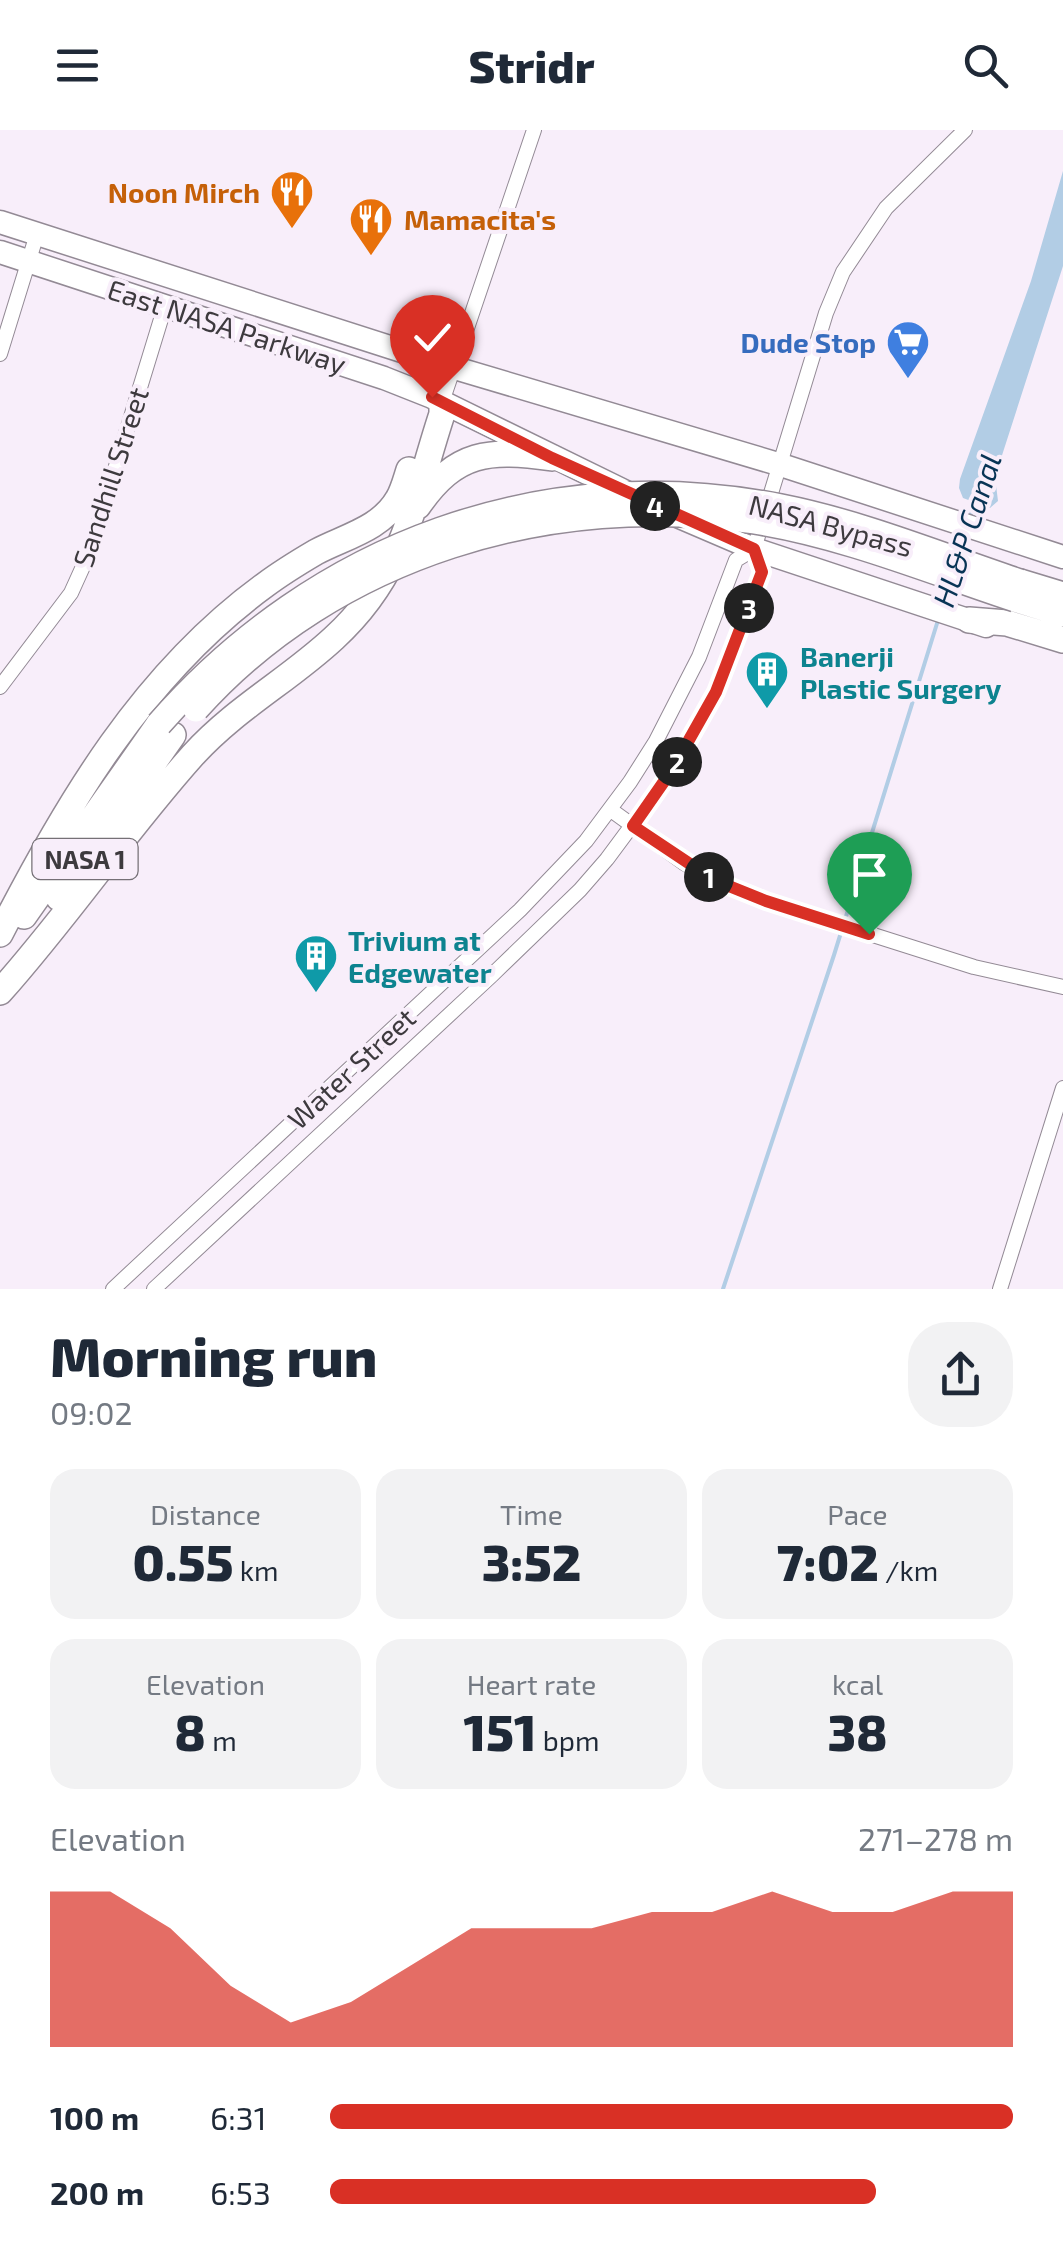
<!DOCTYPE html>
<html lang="en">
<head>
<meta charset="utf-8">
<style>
  :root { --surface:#fff; --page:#f2f2f3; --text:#1f2937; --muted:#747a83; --accent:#d93025 }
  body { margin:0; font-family:"Exo 2",sans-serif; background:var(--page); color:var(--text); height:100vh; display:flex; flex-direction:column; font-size:38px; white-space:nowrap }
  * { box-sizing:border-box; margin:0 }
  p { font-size:32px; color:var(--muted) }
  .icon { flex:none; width:55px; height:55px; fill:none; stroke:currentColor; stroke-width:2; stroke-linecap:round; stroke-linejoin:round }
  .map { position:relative; height:1159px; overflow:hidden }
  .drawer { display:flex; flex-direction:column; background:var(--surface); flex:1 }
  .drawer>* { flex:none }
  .pin { position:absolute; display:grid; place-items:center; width:85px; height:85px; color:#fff; margin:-102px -42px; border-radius:50% 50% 50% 0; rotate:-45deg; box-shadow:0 0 10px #0007 }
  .pin .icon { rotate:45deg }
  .km { position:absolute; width:50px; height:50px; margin:-25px; border-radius:50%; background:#222; color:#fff; font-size:28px; line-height:50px; text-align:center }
  .round { display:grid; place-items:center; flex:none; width:105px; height:105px; border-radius:40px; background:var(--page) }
  .summary { display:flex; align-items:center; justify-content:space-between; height:170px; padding:0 50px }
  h1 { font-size:55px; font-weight:800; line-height:75px }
  .figures { display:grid; grid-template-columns:repeat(3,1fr); gap:15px; height:170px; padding:10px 50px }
  .figures div { display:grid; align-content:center; border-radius:25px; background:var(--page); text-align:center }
  .figures b { font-size:50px; font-weight:800 }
  .figures small { font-size:28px; font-weight:400 }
  .figures p { font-size:28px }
  .chart { height:280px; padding:20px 50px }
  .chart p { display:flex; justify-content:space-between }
  .chart svg { width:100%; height:180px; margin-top:10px; fill:var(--accent); opacity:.7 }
  ul { padding:0 50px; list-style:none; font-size:32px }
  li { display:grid; grid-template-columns:160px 120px 1fr; align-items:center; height:75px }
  li i { height:25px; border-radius:12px; background:var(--accent) }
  header { display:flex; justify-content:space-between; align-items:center; height:130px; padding:0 50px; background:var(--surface); font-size:45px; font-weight:800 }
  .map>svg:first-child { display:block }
  .water { fill:#b2cde5 }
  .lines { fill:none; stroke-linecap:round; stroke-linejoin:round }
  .stream { stroke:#b2cde5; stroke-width:4 }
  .street-casing { stroke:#938a95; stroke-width:16 }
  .primary-casing { stroke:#938a95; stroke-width:25 }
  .highway-casing { stroke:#938a95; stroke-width:28 }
  .street { stroke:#fff; stroke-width:14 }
  .primary { stroke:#fff; stroke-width:22 }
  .highway { stroke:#fff; stroke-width:25 }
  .highway-bridge-casing { stroke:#938a95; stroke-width:28; stroke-linecap:butt }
  .highway-bridge { stroke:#fff; stroke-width:25 }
  .route-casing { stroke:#fff; stroke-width:20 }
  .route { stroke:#d93025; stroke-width:12 }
  .labels { text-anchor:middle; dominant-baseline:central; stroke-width:8; stroke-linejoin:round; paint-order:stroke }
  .shield { fill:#f8eefa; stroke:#757076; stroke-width:2.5 }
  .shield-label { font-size:25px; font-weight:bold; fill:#3d3a3e }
  .food-label { font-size:28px; font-weight:bold; fill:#c56008; stroke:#f8eefa; text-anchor:end }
  .street-label { font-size:28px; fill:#3d3a3e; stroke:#f8eefa }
  .shop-label { font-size:28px; font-weight:bold; fill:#366cbe; stroke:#f8eefa; text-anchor:end }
  .culture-label { font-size:28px; font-weight:bold; fill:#0d838f; stroke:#f8eefa; text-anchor:start }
  .water-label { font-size:30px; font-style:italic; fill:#083455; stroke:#f8eefa }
</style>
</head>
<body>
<header><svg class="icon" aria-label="menu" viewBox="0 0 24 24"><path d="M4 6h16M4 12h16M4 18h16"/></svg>Stridr<svg class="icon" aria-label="search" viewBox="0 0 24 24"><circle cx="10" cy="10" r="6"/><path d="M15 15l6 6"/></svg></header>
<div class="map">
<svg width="1063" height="1159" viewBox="0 0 1063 1159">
  <rect width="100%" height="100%" fill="#f8eefa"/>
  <!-- water -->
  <path class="water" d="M1063 41V136L995 347 998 371 990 378 963 368 959 358 960 349 1031 151Z"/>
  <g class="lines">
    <!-- stream -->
    <path class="stream" d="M970 388 976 368
      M959 421 965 401
      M943 474 949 454
      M723 1159 834 825 939 487"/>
    <!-- street casing -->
    <g class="street-casing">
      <path id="street" d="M0 224 37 104
        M442 272 534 0
        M754 419 826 183 843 142 886 78 965 0
        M0 557 71 463 90 421 165 176
        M611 680 684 733 714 750 766 771 974 837 1063 857
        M113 1159 520 780 586 711 630 652 656 611 699 527 736 430 754 419
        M154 1159 491 846 580 760 607 729 673 640 716 562 761 441 754 419
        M1000 1159 1063 958"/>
    </g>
    <!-- primary casing -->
    <g class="primary-casing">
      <path id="primary" d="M0 92 455 238 778 334 1063 427
        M0 122 384 248 432 267 630 364
        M677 386 754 419 986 496"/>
    </g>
    <!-- highway casing -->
    <g class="highway-casing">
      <path id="highway" d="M418 376C456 321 489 319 552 328
        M1020 452 1063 465
        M1015 469 1063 484
        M969 490 1007 493 1063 510
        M59 768 173 605
        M24 786 159 594
        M0 804C67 673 144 543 265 455 281 443 299 432 316 422 344 407 381 399 398 369 403 361 406 349 409 340
        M0 862C68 786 125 701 193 625 237 577 289 550 334 508 406 442 413 372 442 284V272"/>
    </g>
    <!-- street -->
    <use href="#street" class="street"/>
    <!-- primary -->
    <use href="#primary" class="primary"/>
    <!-- highway -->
    <use href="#highway" class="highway"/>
    <!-- highway-bridge casing -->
    <g class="highway-bridge-casing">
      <path id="highway-bridge" d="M196 579C335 424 552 360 754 391 843 405 930 441 1015 469
        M159 594C316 414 544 330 781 377 862 393 942 426 1020 452"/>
    </g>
    <!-- highway-bridge -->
    <use href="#highway-bridge" class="highway-bridge"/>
  </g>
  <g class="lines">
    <!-- route casing -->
    <g class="route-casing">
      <path id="route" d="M432 267 552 328 754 419 762 442 716 562 672 640 633 696 714 750 766 771 869 804"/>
    </g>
    <!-- route -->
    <use href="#route" class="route"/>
  </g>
  <!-- icons -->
  <defs>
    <g id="restaurant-pin" transform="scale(2.25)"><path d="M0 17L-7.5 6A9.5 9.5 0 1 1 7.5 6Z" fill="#e8710a" stroke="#f8eefa"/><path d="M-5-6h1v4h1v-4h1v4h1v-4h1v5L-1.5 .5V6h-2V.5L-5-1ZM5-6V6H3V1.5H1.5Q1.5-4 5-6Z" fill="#fff"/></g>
    <g id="supermarket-pin" transform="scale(2.25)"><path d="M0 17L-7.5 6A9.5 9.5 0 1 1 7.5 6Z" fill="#3f7fe0" stroke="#f8eefa"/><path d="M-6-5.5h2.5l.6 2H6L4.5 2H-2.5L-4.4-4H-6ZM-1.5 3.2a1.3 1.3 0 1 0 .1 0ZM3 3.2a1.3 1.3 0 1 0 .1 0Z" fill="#fff"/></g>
    <g id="building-pin" transform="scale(2.25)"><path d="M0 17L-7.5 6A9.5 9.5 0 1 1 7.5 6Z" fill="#0f9aa8" stroke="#f8eefa"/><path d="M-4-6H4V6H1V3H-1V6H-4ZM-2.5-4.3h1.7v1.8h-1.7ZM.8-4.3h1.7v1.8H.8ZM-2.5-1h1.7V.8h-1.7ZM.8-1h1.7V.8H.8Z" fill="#fff"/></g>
  </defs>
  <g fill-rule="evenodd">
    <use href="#restaurant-pin" x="292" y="62"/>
    <use href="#restaurant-pin" x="371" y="89"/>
    <use href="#supermarket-pin" x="908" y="212"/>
    <use href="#building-pin" x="767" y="542"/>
    <use href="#building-pin" x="316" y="826"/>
  </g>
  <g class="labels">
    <!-- shield labels -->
    <rect class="shield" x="32.5" y="709" width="105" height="40" rx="8"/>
    <g class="shield-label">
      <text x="85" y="729">NASA 1</text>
    </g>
    <!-- food labels -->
    <g class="food-label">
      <text x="260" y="62">Noon Mirch</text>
      <text x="404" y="89" text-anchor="start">Mamacita's</text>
    </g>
    <!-- street labels -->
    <g class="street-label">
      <text transform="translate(227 196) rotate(18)">East NASA Parkway</text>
      <text transform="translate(110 347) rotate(-72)">Sandhill Street</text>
      <text transform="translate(831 395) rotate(15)">NASA Bypass</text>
      <text transform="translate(351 938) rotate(-43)">Water Street</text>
    </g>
    <!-- shop labels -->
    <g class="shop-label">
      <text x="876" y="212">Dude Stop</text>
    </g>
    <!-- culture labels -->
    <g class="culture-label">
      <text x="800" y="526">Banerji<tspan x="800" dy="32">Plastic Surgery</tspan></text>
      <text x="348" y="810">Trivium at<tspan x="348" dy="32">Edgewater</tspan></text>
    </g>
    <!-- water labels -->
    <g class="water-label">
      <text transform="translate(966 400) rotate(-72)">HL&amp;P Canal</text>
    </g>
  </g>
</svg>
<div class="pin" style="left:869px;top:804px;background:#1e9e55"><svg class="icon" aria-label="arrive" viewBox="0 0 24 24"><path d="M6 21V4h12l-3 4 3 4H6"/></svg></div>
<div class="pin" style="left:432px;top:267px;background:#d93025"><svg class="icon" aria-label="check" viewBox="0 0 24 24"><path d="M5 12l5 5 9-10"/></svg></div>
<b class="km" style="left:709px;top:747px">1</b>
<b class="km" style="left:677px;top:632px">2</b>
<b class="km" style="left:749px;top:478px">3</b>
<b class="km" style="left:655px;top:376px">4</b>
</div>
<section class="drawer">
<div class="summary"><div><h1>Morning run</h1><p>09:02</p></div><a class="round"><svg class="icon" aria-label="share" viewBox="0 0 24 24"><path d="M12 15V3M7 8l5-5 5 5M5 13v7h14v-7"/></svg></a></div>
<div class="figures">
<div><p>Distance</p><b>0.55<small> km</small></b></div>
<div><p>Time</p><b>3:52</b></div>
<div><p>Pace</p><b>7:02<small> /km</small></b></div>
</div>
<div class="figures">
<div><p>Elevation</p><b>8<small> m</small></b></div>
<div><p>Heart rate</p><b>151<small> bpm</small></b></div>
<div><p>kcal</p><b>38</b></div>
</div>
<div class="chart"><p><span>Elevation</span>271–278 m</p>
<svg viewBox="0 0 160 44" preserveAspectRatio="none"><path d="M0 44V6L10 6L20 15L30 29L40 38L50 33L60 24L70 15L80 15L90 15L100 11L110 11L120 6L130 11L140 11L150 6L160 6V44z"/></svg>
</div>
<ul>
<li><b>100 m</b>6:31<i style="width:100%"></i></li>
<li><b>200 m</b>6:53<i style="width:80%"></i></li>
</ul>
</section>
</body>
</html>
